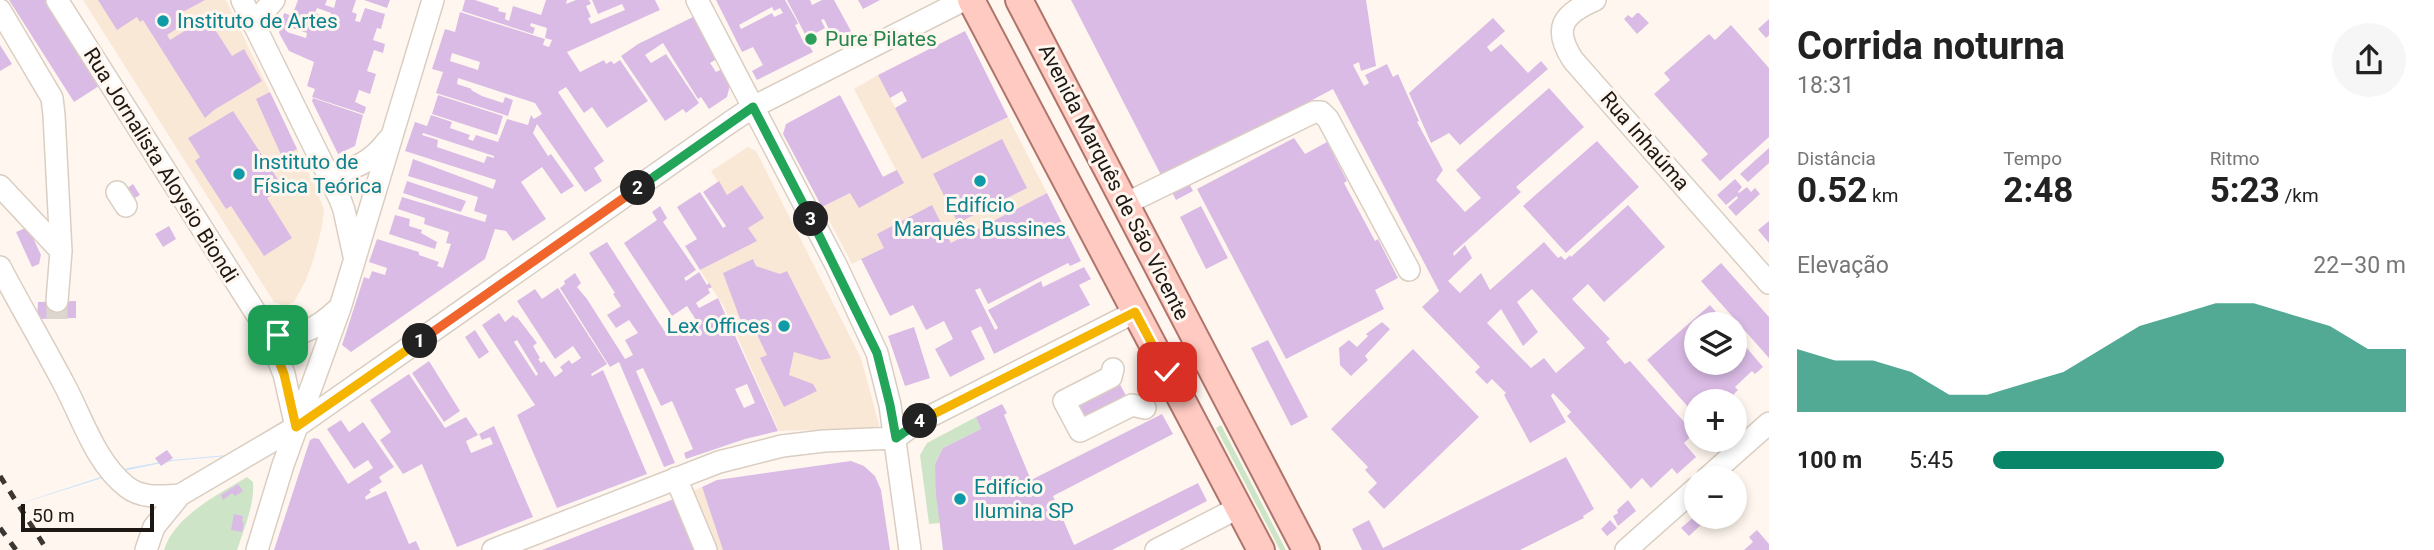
<!DOCTYPE html>
<html lang="pt">
<head>
<meta charset="utf-8">
<style>
  :root { --surface:#fff; --page:#f6f6f6; --text:#222; --muted:#767676; --accent:#098668 }
  body { margin:0; font-family:Roboto,sans-serif; background:var(--page); color:var(--text); height:100vh; display:flex; flex-direction:column; font-size:26px; white-space:nowrap }
  * { box-sizing:border-box; margin:0 }
  p { font-size:23px; color:var(--muted) }
  .icon { flex:none; width:38px; height:38px; fill:none; stroke:currentColor; stroke-width:2; stroke-linecap:round; stroke-linejoin:round }
  .map { position:relative; flex:1; overflow:hidden }
  .details { display:flex; flex-direction:column; background:var(--surface); width:665px }
  .details>* { flex:none }
  .fabs { position:absolute; left:1684px; top:312px; display:grid; gap:14px }
  .fabs a { display:grid; place-items:center; width:63px; height:63px; border-radius:50%; background:var(--surface); box-shadow:0 4px 10px #0003; font-size:35px }
  .scale { position:absolute; left:21px; bottom:18px; width:133px; box-sizing:border-box; padding-left:7px; border:4px solid #1d1814; border-top:0; font-size:19px; line-height:24px; white-space:nowrap; color:#1d1814; -webkit-text-stroke:5px #fff7ef; paint-order:stroke }
  .pin { position:absolute; display:grid; place-items:center; width:60px; height:60px; color:#fff; margin:-30px; border-radius:14px; box-shadow:0 4px 10px #0006 }
  .km { position:absolute; width:35px; height:35px; margin:-18px; border-radius:50%; background:#222; color:#fff; font-size:19px; line-height:35px; text-align:center }
  .round { display:grid; place-items:center; flex:none; width:74px; height:74px; border-radius:37px; background:var(--page) }
  .headline { display:flex; align-items:center; justify-content:space-between; height:119px; padding:0 28px }
  h1 { font-size:38px; font-weight:700; line-height:52px }
  .stats { display:grid; grid-template-columns:repeat(3,1fr); gap:10px; height:119px; padding:7px 28px }
  .stats div { display:grid; align-content:center }
  .stats b { font-size:35px; font-weight:700 }
  .stats small { font-size:19px; font-weight:400 }
  .stats p { font-size:19px }
  .chart { height:196px; padding:14px 28px }
  .chart p { display:flex; justify-content:space-between }
  .chart svg { width:100%; height:126px; margin-top:7px; fill:var(--accent); opacity:.7 }
  ul { padding:0 28px; list-style:none; font-size:23px }
  li { display:grid; grid-template-columns:112px 84px 1fr; align-items:center; height:52px }
  li i { height:18px; border-radius:9px; background:var(--accent) }
  main { display:flex; flex:1; min-height:0 }
  .map>svg:first-child { display:block }
  .built { fill:#fae8d6 }
  .green { fill:#cee4c6 }
  .water { fill:#cee3fa }
  .building { fill:#dabbe5; fill-rule:evenodd }
  .lines { fill:none; stroke-linecap:round; stroke-linejoin:round }
  .minor-tunnel { stroke:#ddd6ce; stroke-width:21; stroke-dasharray:21 10; stroke-linecap:butt }
  .minor-casing { stroke:#dacec2; stroke-width:24 }
  .major-casing { stroke:#af746a; stroke-width:30 }
  .minor { stroke:#fff; stroke-width:21 }
  .major { stroke:#fecac1; stroke-width:26 }
  .rail { stroke:#3c3732; stroke-width:5; stroke-dasharray:9 9; stroke-linecap:butt }
  .split-1-casing { stroke:#fff; stroke-width:14 }
  .split-2-casing { stroke:#fff; stroke-width:14 }
  .split-3-casing { stroke:#fff; stroke-width:14 }
  .split-4-casing { stroke:#fff; stroke-width:14 }
  .split-5-casing { stroke:#fff; stroke-width:14 }
  .split-1 { stroke:#f5b400; stroke-width:9 }
  .split-2 { stroke:#f0652b; stroke-width:9 }
  .split-3 { stroke:#22a559; stroke-width:9 }
  .split-4 { stroke:#22a559; stroke-width:9 }
  .split-5 { stroke:#f5b400; stroke-width:9 }
  .culture-dot { fill:#0f9aa8; stroke:#fff7ef; stroke-width:2.5 }
  .leisure-dot { fill:#2e9e5b; stroke:#fff7ef; stroke-width:2.5 }
  .labels { text-anchor:middle; dominant-baseline:central; stroke-width:6; stroke-linejoin:round; paint-order:stroke }
  .culture-label { font-size:21px; fill:#0d838f; stroke:#fff7ef; text-anchor:start }
  .leisure-label { font-size:21px; fill:#27864d; stroke:#fff7ef; text-anchor:start }
  .street-label { font-size:21px; fill:#1d1814; stroke:#fff7ef }
</style>
</head>
<body>
<main>
<div class="map">
<svg width="1769" height="550" viewBox="0 0 1769 550">
  <rect width="100%" height="100%" fill="#fff7ef"/>
  <!-- built -->
  <path class="built" d="M83 0H226L316 188 324 210 322 227 314 258 306 280 294 302 285 306 274 302Z
    M878 75 922 159 1008 117 1047 193 951 243 939 220 852 264 822 207 896 170 854 89Z
    M748 147 756 151 861 358 879 424 877 428 779 431 724 307 700 270 756 241 711 171Z
    M702 487 723 550H699L684 495Z"/>
  <!-- green -->
  <path class="green" d="M976 417 981 429 943 448 935 464 940 523 929 524 920 455 927 443Z
    M1221 425 1286 550H1280L1216 428Z
    M247 477 253 482C255 504 244 529 237 550H164C174 516 219 494 247 477Z"/>
  <!-- water -->
  <path class="water" d="M757 103 423 335 228 456 172 461 128 470 0 510 128 468 171 460 227 455 422 334Z"/>
  <!-- building -->
  <path class="building" d="M9 0H45L99 86 74 102Z
    M98 0H205L179 14 184 24 167 35 170 40 207 17 232 56 244 49 262 81 214 110 205 118 143 20 140 22 137 17 117 30Z
    M298 0H327L325 5 334 8 336 0H356L352 12 357 14 355 21 360 22 365 8 385 14 381 29 377 28 373 40 385 44 383 53 374 50 367 71 376 74 370 94 359 90 355 102 366 107 364 114 312 97 315 89 307 86 314 62 289 51 279 33 284 13 292 16ZM317 8 331 13 330 18 315 13ZM289 27 307 33 306 38 287 32Z
    M364 0H390L387 8Z
    M465 0H475L499 8 498 11 506 13 505 19 509 21 513 6 541 15 546 0H567L566 4 576 0H589L591 4 586 6 591 17 588 18 591 24 625 10 622 4 598 14 592 0H655L660 10 567 52 580 72 604 60 606 64 611 61 614 64 620 60 648 101 607 128 592 107 584 113 566 87 558 92 604 161 594 168 602 181 585 192 537 124 533 133 548 156 551 154 574 186 561 194 542 167 521 182 546 219 513 241 506 231 495 229 485 259 351 352 342 345 364 277 369 279 372 271 385 275 387 268 369 262 377 239 419 252V255L439 262 437 266 443 268 451 244 446 243 449 232 424 224 425 218 398 209 402 197 485 222 487 215 474 211 478 197 408 176 413 159 493 189 496 180 405 151 415 122 427 126 431 115 452 122 450 128 470 135 468 139 473 141 476 135 498 142 507 119 528 125 531 115 534 119 542 114 535 103 458 78 457 84 472 89 471 90 482 96 503 103 505 97 513 100 508 116 436 93 443 72 432 69 445 29 455 32 460 12 545 39 543 45 549 47 552 40 545 38 547 28 531 23 530 26 535 28 533 34 462 11ZM452 53 480 62 478 70 450 61ZM423 133 494 156V158L487 156 484 163 437 147 438 140 422 135Z
    M716 0H785L797 21 798 24 795 25 804 43 807 42 813 52 757 80 752 71 763 65 753 47 742 52ZM772 7 774 11 780 8 783 13 774 17 772 13 741 29 739 25Z
    M787 0H810L812 5 822 0H834L851 31 834 40 824 19 821 20 825 28 807 38Z
    M858 0H880L863 9Z
    M1071 0H1366L1376 66 1361 71 1359 62 1353 65 1364 86 1369 83 1365 75 1387 64 1393 77 1398 74 1419 121 1417 122 1443 170 1436 180 1465 212 1481 198 1456 170 1549 88 1584 127 1516 187 1521 192 1453 253 1454 256 1465 245 1472 258 1448 281 1460 293 1481 273 1490 290 1544 242 1558 258 1561 256 1565 260 1570 255 1571 257 1628 205 1665 247 1604 302 1588 284 1572 299 1610 339 1606 342 1625 364 1630 361 1694 433 1684 443 1696 457 1677 474 1672 468 1651 488 1642 478 1631 489 1567 416 1571 412 1553 393 1551 396 1566 422 1530 443 1504 395 1506 393 1492 379 1487 384 1475 372 1480 367 1422 307 1439 291 1333 89 1163 179ZM1532 289 1585 348 1556 373 1544 358 1531 368 1487 323 1501 309 1523 346 1538 332 1517 302Z
    M1637 13H1639L1649 23 1637 34 1624 19 1628 15 1632 18Z
    M693 17 717 59 710 63 716 72 722 69 730 85 727 97 709 109 701 97 698 99 663 43 645 55 651 63 666 54 699 103 686 113 683 109 665 121 621 56 638 44Z
    M1493 18 1505 31 1487 47 1491 52 1501 44 1528 73 1541 61 1548 69 1460 145 1449 133 1431 143 1409 93Z
    M1769 19V35L1766 38 1758 29Z
    M1731 25 1769 68V137L1720 181 1701 160 1708 154 1654 94 1670 80 1664 73 1709 34 1715 40Z
    M965 31 1008 117 922 159 895 108 907 101 902 91 890 98 878 75Z
    M0 45 12 64 0 71Z
    M270 92 297 149 282 157 256 99Z
    M438 95 503 116 497 135 432 114Z
    M840 95 883 177 897 170 904 183 859 208 850 193 822 207 783 134 786 124Z
    M313 98 363 115 355 146 338 154 312 101Z
    M233 111 283 187 267 198 292 238 264 256 231 206 226 209 195 161 200 157 188 138Z
    M1294 138 1305 154 1327 142 1347 181 1344 183 1375 241 1378 239 1398 278 1375 290 1384 309 1286 359 1197 189Z
    M1002 139 1027 188 958 223 933 174Z
    M1597 141 1639 187 1566 253 1523 206Z
    M1769 148V163L1748 182 1740 174Z
    M1735 179 1742 187 1738 192 1739 193 1747 187 1751 192 1755 188 1760 194 1736 216 1728 207 1738 198 1737 196 1726 205 1717 195Z
    M407 181 466 201 461 212 403 193Z
    M719 181 727 195 742 185 764 218 748 228 757 241 700 270 685 246 697 239 677 207 700 192 723 228 726 226 703 192Z
    M1189 183 1193 191 1176 200 1172 192Z
    M133 184 140 195 128 202 122 192Z
    M1047 193 1081 261 1070 266 1068 263 988 304 980 288 975 290 995 330 998 328 988 310 1041 281 1043 287 1084 267 1091 279 1079 285 1090 305 994 354 981 326 971 331 985 359 950 377 935 349 953 339 944 321 926 330 913 305 890 316 861 259 884 248 877 234 932 205 951 243Z
    M660 206 667 218 663 222 696 270 684 278 686 281 699 272 707 285 709 283 712 287 708 289 710 293 696 303 699 308 718 298 778 431 745 439 686 459 684 453 693 449 672 401 661 406 643 368 636 371 675 463 664 467 619 362 610 367 560 288 565 284 564 281 575 273 581 283 577 287 587 299 625 359 633 355 625 340 638 333 629 320 616 328 607 315 621 306 613 294 615 293 589 253 607 242 667 335 696 320 687 306 672 316 624 243 657 220 652 212ZM747 384 755 403 744 408 735 389Z
    M1201 206 1228 258 1206 269 1180 217Z
    M395 215 410 219 409 226 422 230 421 233 437 242 435 249 389 234Z
    M1769 221V243L1758 230Z
    M169 226 176 239 163 247 155 234Z
    M28 227 41 255 39 264 32 267 16 232Z
    M753 259 756 266 780 274 787 271 831 358 821 360 794 352 789 375 813 384 817 391 784 407 760 358 767 355 764 349 750 320 742 324 723 273Z
    M1721 263 1769 317V358L1701 281Z
    M558 288 607 364 591 374 592 376 603 370 647 474 557 508 517 415 535 405 482 325 499 313 505 322 513 315 516 318 517 317 537 343 533 346 540 358 538 359 541 363 544 361 555 377 563 371 560 367 569 360 572 364 581 358 573 346 555 359 517 301 535 289 542 299ZM517 340 538 374 536 376 514 342Z
    M76 301V318L37 319 38 302Z
    M1710 305 1726 324H1696V362H1734V333L1763 367 1755 374 1752 371 1735 387 1738 390 1728 400 1724 396 1719 401H1696V416L1647 360Z
    M1382 322 1390 329 1365 356 1368 360 1351 376 1340 365 1339 348 1349 340 1357 347 1368 336 1366 334Z
    M914 327 930 378 905 386 888 336Z
    M475 330 489 352 479 359 465 337Z
    M1268 340 1308 417 1291 426 1251 348Z
    M1413 349 1479 417 1384 509 1368 492 1377 483 1365 470 1368 467 1331 429Z
    M429 361 460 411 444 422 412 373Z
    M409 374 445 428 466 417 478 435 466 441 471 453 493 444 490 437 482 440 479 434 494 426 533 517 457 547 422 464 403 474 380 440 391 432 370 400Z
    M1117 379 1129 401 1078 423 1069 403Z
    M1002 404 1007 413 1004 415 1031 480 1162 414 1173 434 1053 496 1074 545 1198 483 1207 501 1112 550H943L936 494 935 464 943 448 981 429 976 417Z
    M341 420 349 432 363 422 394 467 379 477 382 482 369 490 371 492 365 497 366 500 386 491 409 544 416 541 420 550H274L310 440 314 438 319 439 348 484 373 468 368 460 354 469 327 429Z
    M167 450 173 458 161 466 155 458Z
    M1566 457 1594 509 1583 516 1584 518 1520 550H1362L1352 529 1369 520 1383 548Z
    M851 461 864 466 875 476 881 490 890 550H723L702 487 717 480Z
    M238 484 243 491 235 496 232 493 223 500 221 495Z
    M679 497 699 550H542L598 528Z
    M1628 500 1636 511 1618 526 1613 516 1618 513 1617 510Z
    M234 514 243 516 242 522 244 523 242 532 231 530Z
    M1695 516 1703 523 1689 536 1681 528Z
    M1610 520 1617 528 1607 536 1601 529Z
    M1757 530 1769 544V550H1744L1753 542 1749 537Z"/>
  <g class="lines">
    <!-- minor-tunnel -->
    <path class="minor-tunnel" d="M57 319V301"/>
    <!-- minor casing -->
    <g class="minor-casing">
      <path id="minor" d="M57 0 266 329 284 374 296 427
        M242 0 340 199 344 210 354 256
        M697 0 837 267 877 353 890 405 910 550
        M1595 0C1563 14 1552 28 1573 60L1769 283
        M0 10 52 98 54 115 61 251 57 301
        M253 24 274 0
        M327 173C354 170 371 163 388 140
        M0 186 61 251
        M117 192 126 206
        M1125 204 1314 112H1321L1328 119 1409 270
        M0 267C21 307 44 346 65 386 83 420 96 463 127 487 142 499 162 496 180 495
        M266 329C294 342 317 329 338 309
        M1113 369 1111 377 1064 401 1080 431 1132 405 1145 408
        M676 478 706 550
        M1707 478 1769 423
        M146 550 154 527 180 495 296 427 729 123 753 107 964 0
        M257 550 283 465 340 308 433 0
        M493 550 719 462 782 446 824 441 896 438 913 425 1135 312
        M1156 550 1238 508
        M1626 550 1696 488"/>
    </g>
    <!-- major casing -->
    <g class="major-casing">
      <path id="major" d="M971 0 1261 550
        M1019 0 1306 550"/>
    </g>
    <!-- minor -->
    <use href="#minor" class="minor"/>
    <!-- major -->
    <use href="#major" class="major"/>
    <!-- rail -->
    <path class="rail" d="M0 476 47 550
      M0 528 16 550"/>
  </g>
  <g class="lines">
    <!-- split-1 casing -->
    <g class="split-1-casing">
      <path id="split-1" d="M278 335 266 329 284 374 296 427 420 341"/>
    </g>
    <!-- split-2 casing -->
    <g class="split-2-casing">
      <path id="split-2" d="M420 341 638 188"/>
    </g>
    <!-- split-3 casing -->
    <g class="split-3-casing">
      <path id="split-3" d="M638 188 753 107 811 219"/>
    </g>
    <!-- split-4 casing -->
    <g class="split-4-casing">
      <path id="split-4" d="M811 219 877 353 890 405 896 438 920 421"/>
    </g>
    <!-- split-5 casing -->
    <g class="split-5-casing">
      <path id="split-5" d="M920 421 1135 312 1167 372"/>
    </g>
    <!-- split-1 -->
    <use href="#split-1" class="split-1"/>
    <!-- split-2 -->
    <use href="#split-2" class="split-2"/>
    <!-- split-3 -->
    <use href="#split-3" class="split-3"/>
    <!-- split-4 -->
    <use href="#split-4" class="split-4"/>
    <!-- split-5 -->
    <use href="#split-5" class="split-5"/>
  </g>
  <!-- markers -->
  <g class="culture-dot">
    <circle cx="163" cy="21" r="7"/>
    <circle cx="239" cy="174" r="7"/>
    <circle cx="980" cy="181" r="7"/>
    <circle cx="784" cy="326" r="7"/>
    <circle cx="960" cy="499" r="7"/>
  </g>
  <circle class="leisure-dot" cx="811" cy="39" r="7"/>
  <g class="labels">
    <!-- culture labels -->
    <g class="culture-label">
      <text x="177" y="21">Instituto de Artes</text>
      <text x="253" y="162">Instituto de<tspan x="253" dy="24">Física Teórica</tspan></text>
      <text x="980" y="205" text-anchor="middle">Edifício<tspan x="980" dy="24">Marquês Bussines</tspan></text>
      <text x="770" y="326" text-anchor="end">Lex Offices</text>
      <text x="974" y="487">Edifício<tspan x="974" dy="24">Ilumina SP</tspan></text>
    </g>
    <!-- leisure labels -->
    <g class="leisure-label">
      <text x="825" y="39">Pure Pilates</text>
    </g>
    <!-- street labels -->
    <g class="street-label">
      <text transform="translate(1645 141) rotate(49)">Rua Inhaúma</text>
      <text transform="translate(161 165) rotate(58)">Rua Jornalista Aloysio Biondi</text>
      <text transform="translate(1114 182) rotate(63)">Avenida Marquês de São Vicente</text>
    </g>
  </g>
</svg>
<div class="fabs">
<a><svg class="icon" aria-label="layers" viewBox="0 0 24 24"><path d="M12 4l9 5-9 5-9-5zM3 14l9 5 9-5"/></svg></a>
<a>+</a>
<a>−</a>
</div>
<div class="scale">50 m</div>
<div class="pin" style="left:278px;top:335px;background:#1e9e55"><svg class="icon" aria-label="arrive" viewBox="0 0 24 24"><path d="M6 21V4h12l-3 4 3 4H6"/></svg></div>
<div class="pin" style="left:1167px;top:372px;background:#d93025"><svg class="icon" aria-label="check" viewBox="0 0 24 24"><path d="M5 12l5 5 9-10"/></svg></div>
<b class="km" style="left:420px;top:341px">1</b>
<b class="km" style="left:638px;top:188px">2</b>
<b class="km" style="left:811px;top:219px">3</b>
<b class="km" style="left:920px;top:421px">4</b>
</div>
<section class="details">
<div class="headline"><div><h1>Corrida noturna</h1><p>18:31</p></div><a class="round"><svg class="icon" aria-label="share" viewBox="0 0 24 24"><path d="M12 15V3M7 8l5-5 5 5M5 13v7h14v-7"/></svg></a></div>
<div class="stats">
<div><p>Distância</p><b>0.52<small> km</small></b></div>
<div><p>Tempo</p><b>2:48</b></div>
<div><p>Ritmo</p><b>5:23<small> /km</small></b></div>
</div>
<div class="chart"><p><span>Elevação</span>22–30 m</p>
<svg viewBox="0 0 160 44" preserveAspectRatio="none"><path d="M0 44V22L10 26L20 26L30 30L40 38L50 38L60 34L70 30L80 22L90 14L100 10L110 6L120 6L130 10L140 14L150 22L160 22V44z"/></svg>
</div>
<ul>
<li><b>100 m</b>5:45<i style="width:56%"></i></li>
</ul>
</section>
</main>
</body>
</html>
